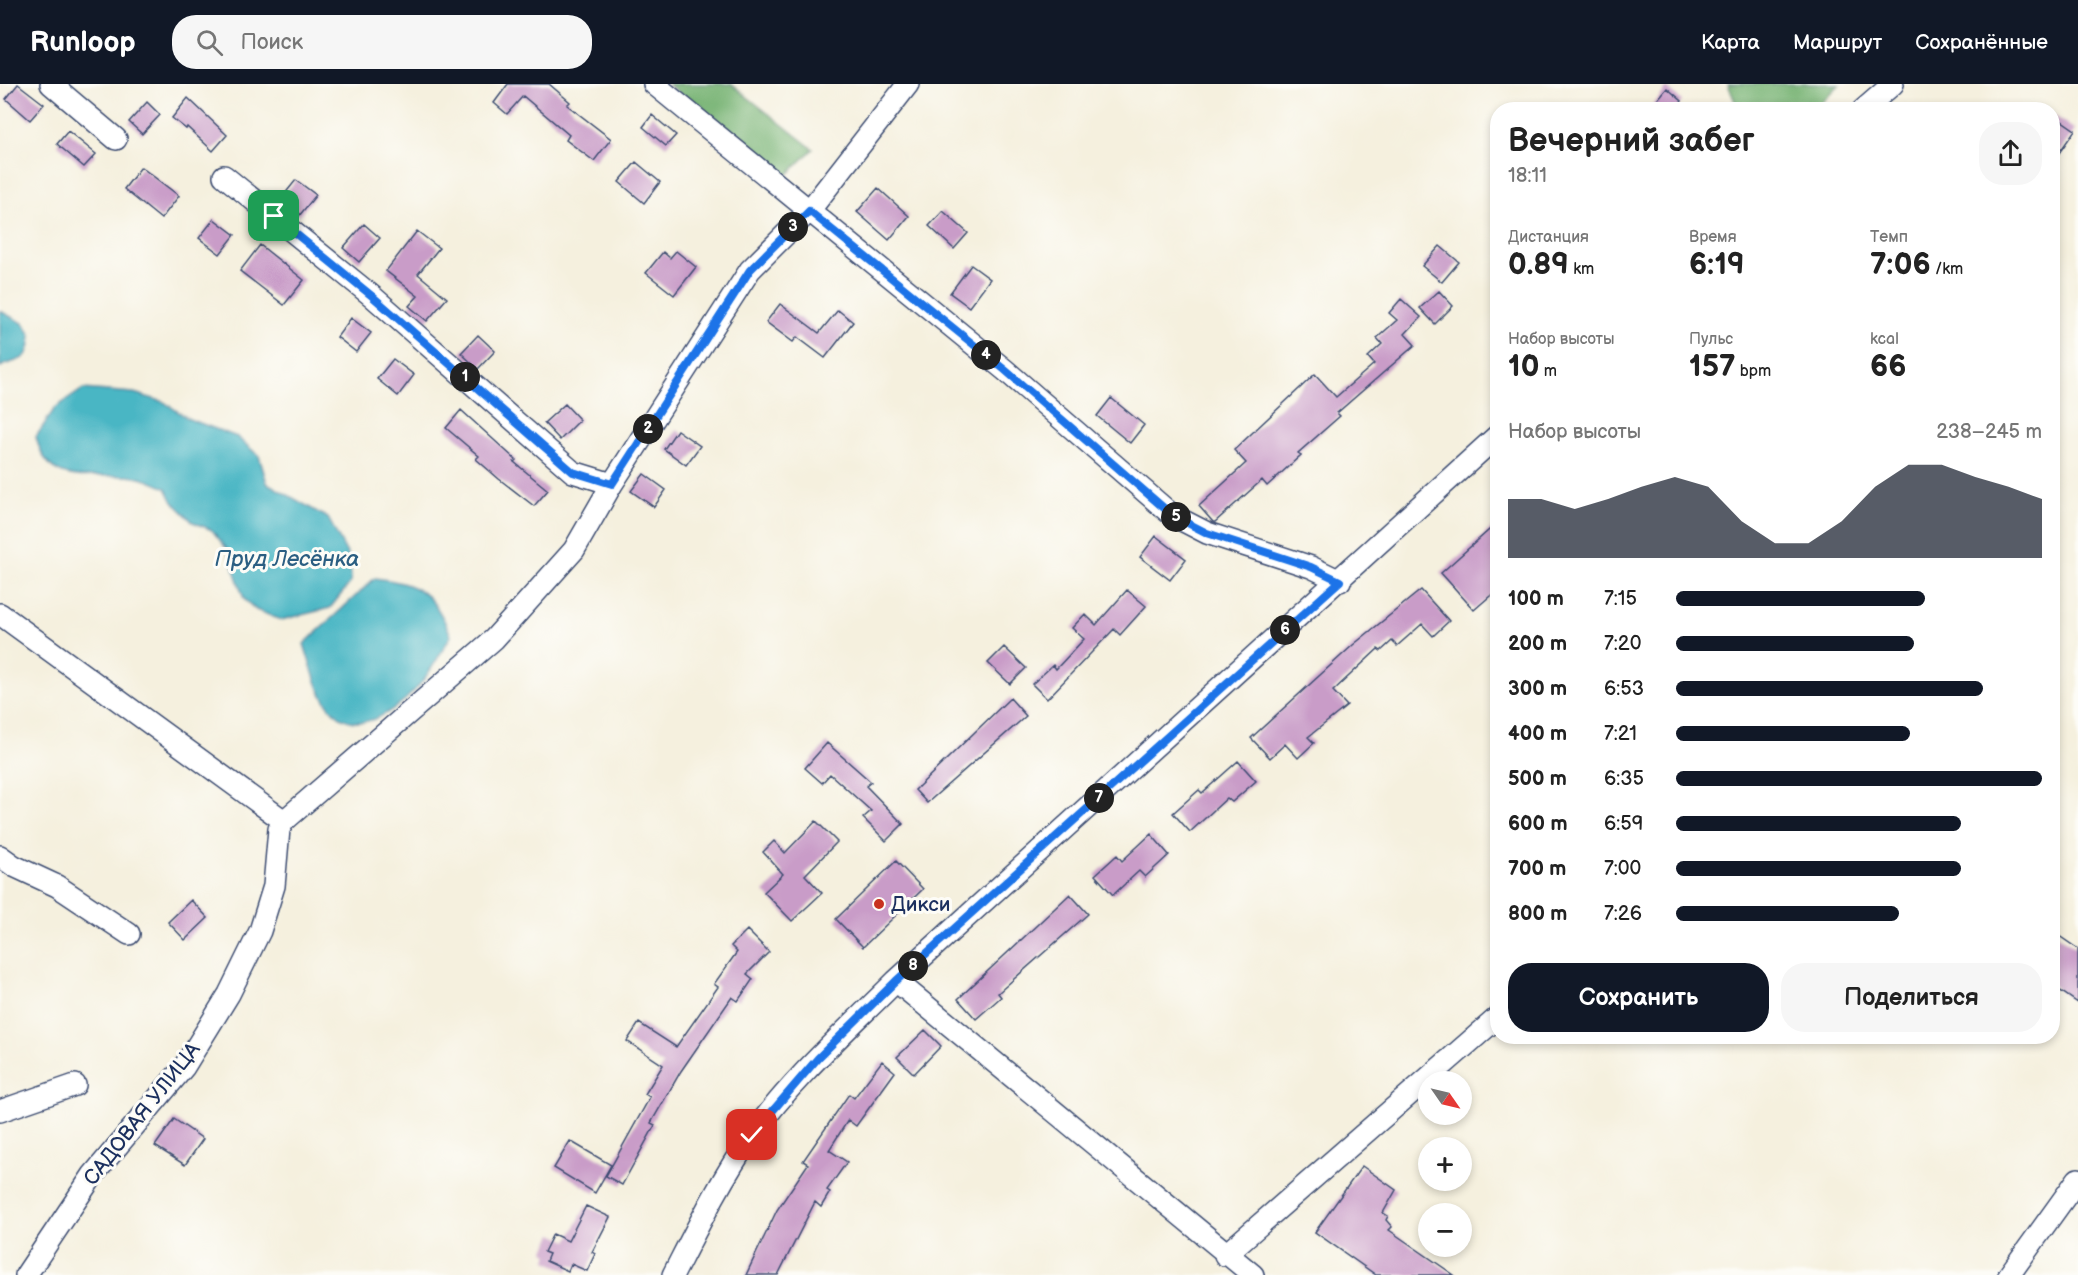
<!DOCTYPE html>
<html lang="ru">
<head>
<meta charset="utf-8">
<style>
  :root { --surface:#fff; --page:#f6f6f6; --text:#222; --muted:#767676; --accent:#111827 }
  body { margin:0; font-family:"Balsamiq Sans",sans-serif; background:var(--page); color:var(--text); height:100vh; display:flex; flex-direction:column; font-size:22px; white-space:nowrap }
  * { box-sizing:border-box; margin:0 }
  p { font-size:20px; color:var(--muted) }
  .icon { flex:none; width:33px; height:33px; fill:none; stroke:currentColor; stroke-width:2; stroke-linecap:round; stroke-linejoin:round }
  .map { position:relative; flex:1; overflow:hidden }
  .drawer { position:absolute; left:1490px; top:18px; width:570px; height:942px; display:flex; flex-direction:column; background:var(--surface); border-radius:24px; box-shadow:0 3px 9px #0003 }
  .drawer>* { flex:none }
  .needle { width:39px; rotate:124deg }
  .buttons { position:absolute; left:1418px; top:987px; display:grid; gap:12px }
  .buttons a { display:grid; place-items:center; width:54px; height:54px; border-radius:50%; background:var(--surface); box-shadow:0 3px 9px #0003; font-size:30px }
  .pin { position:absolute; display:grid; place-items:center; width:51px; height:51px; color:#fff; margin:-26px; border-radius:12px; box-shadow:0 3px 9px #0006 }
  .km { position:absolute; width:30px; height:30px; margin:-15px; border-radius:50%; background:#222; color:#fff; font-size:16px; line-height:30px; text-align:center }
  .round { display:grid; place-items:center; flex:none; width:63px; height:63px; border-radius:24px; background:var(--page) }
  .head { display:flex; align-items:center; justify-content:space-between; height:102px; padding:0 18px }
  h1 { font-size:33px; font-weight:600; line-height:45px }
  .stats { display:grid; grid-template-columns:repeat(3,1fr); gap:9px; height:102px; padding:6px 18px }
  .stats div { display:grid; align-content:center }
  .stats b { font-size:30px; font-weight:600 }
  .stats small { font-size:16px; font-weight:400 }
  .stats p { font-size:16px }
  .chart { height:168px; padding:12px 18px }
  .chart p { display:flex; justify-content:space-between }
  .chart svg { width:100%; height:108px; margin-top:6px; fill:var(--accent); opacity:.7 }
  .action { display:flex; gap:12px; margin-top:auto; padding:12px 18px }
  .action a { flex:1; height:69px; border-radius:24px; background:var(--accent); color:#fff; font-size:24px; font-weight:600; line-height:69px; text-align:center }
  .action a+a { background:var(--page); color:var(--text) }
  ul { padding:0 18px; list-style:none; font-size:20px }
  li { display:grid; grid-template-columns:96px 72px 1fr; align-items:center; height:45px }
  li i { height:15px; border-radius:8px; background:var(--accent) }
  header { display:flex; align-items:center; gap:36px; box-sizing:border-box; height:84px; padding:0 30px; background:var(--accent); color:#fff }
  header strong { font-size:28px }
  nav { display:flex; gap:33px; margin-inline-start:auto; font-size:21px }
  .search { width:420px; height:54px; background:var(--page); display:flex; align-items:center; gap:15px; box-sizing:border-box; padding:0 21px; border-radius:24px; color:var(--muted); font-size:22px }
  .map>svg:first-child { display:block }
  .forest { fill:#78b474; stroke:#4a7269; stroke-width:1.5 }
  .water { fill:#49b6c4; stroke:#327291; stroke-width:1.5 }
  .building { fill:#c99cc8 }
  .lines { fill:none; stroke-linecap:round; stroke-linejoin:round }
  .minor-casing { stroke:#3c4c71; stroke-width:24 }
  .minor { stroke:#fff; stroke-width:21 }
  .route-casing { stroke:#fff; stroke-width:12 }
  .route { stroke:#1a73e8; stroke-width:8 }
  .poi-dot { fill:#c8321e; stroke:#fdfcf7; stroke-width:2 }
  .labels { text-anchor:middle; dominant-baseline:central; stroke-width:6; stroke-linejoin:round; paint-order:stroke }
  .poi-label { font-size:21px; fill:#1b2f5e; stroke:#fdfcf7; text-anchor:start }
  .street-label { font-size:21px; fill:#1b2f5e; stroke:#fdfcf7 }
  .water-label { font-size:22px; font-style:italic; fill:#2b5e82; stroke:#fdfcf7 }
</style>
</head>
<body>
<header>
<strong>Runloop</strong>
<div class="search"><svg class="icon" aria-label="search" viewBox="0 0 24 24"><circle cx="10" cy="10" r="6"/><path d="M15 15l6 6"/></svg>Поиск</div>
<nav><a>Карта</a><a>Маршрут</a><a>Сохранённые</a></nav>
</header>
<div class="map">
<svg width="2078" height="1191" viewBox="0 0 2078 1191">
  <rect width="100%" height="100%" fill="#fdfcf7"/>
  <filter id="ink" filterUnits="userSpaceOnUse"><feTurbulence type="fractalNoise" baseFrequency=".0167" numOctaves="2"/><feDisplacementMap in="SourceGraphic" scale="12" xChannelSelector="R" yChannelSelector="G"/><feConvolveMatrix kernelMatrix="1 2 1 2 8 2 1 2 1" color-interpolation-filters="sRGB"/></filter>
  <filter id="wash" filterUnits="userSpaceOnUse"><feTurbulence type="fractalNoise" baseFrequency=".008" numOctaves="4" result="noise"/><feDisplacementMap in="SourceGraphic" scale="24" xChannelSelector="R" yChannelSelector="G"/><feGaussianBlur stdDeviation="1.35" result="paint"/><feColorMatrix in="noise" values="0 0 0 0 0 0 0 0 0 0 0 0 0 0 0 0 0 1.4 0 .05"/><feComposite in="paint" operator="in"/></filter>
  <g filter="url(#wash)">
    <rect width="100%" height="100%" fill="#f5f0de"/>
    <!-- forest -->
    <path class="forest" d="M668 0H731L813 65 783 95Z
      M1728 0H1840L1814 26 1738 25Z"/>
    <!-- water -->
    <path class="water" d="M0 227 23 239 31 251C29 280 21 273 0 283Z
      M83 305 134 309 164 318 189 335 237 353 259 372 267 399 328 434 350 475 351 498 330 524 281 536 256 526 244 515 227 465 212 446 193 438 173 418 166 404C158 401 149 396 140 394 98 384 51 413 36 353L55 324Z
      M375 494C420 500 434 509 451 552 440 569 429 592 415 606 396 626 360 653 334 628 317 611 311 581 304 560Z"/>
    <g id="blocks">
      <!-- building -->
      <path class="building" d="M18 0 44 20 30 36 6 15Z
        M508 0H549L570 18 567 21 611 55 594 77 566 56 569 51 523 12 507 30 494 19Z
        M1667 4 1682 17 1676 26H1649Z
        M188 14 227 51 213 67 187 43 186 45 172 34Z
        M147 18 160 31 142 50 129 38Z
        M2052 30 2075 46 2052 79Z
        M652 31 676 51 666 62 643 43Z
        M68 47 96 70 84 83 57 60Z
        M636 78 660 98 644 119 619 98Z
        M141 83 179 112 161 135 124 105Z
        M296 96 316 111 299 132 279 117Z
        M878 104 909 132 889 156 857 128Z
        M943 127 968 149 954 165 929 142Z
        M214 135 235 151 220 170 199 154Z
        M364 140 380 154 359 178 343 164Z
        M417 147 439 164 418 190 447 214 427 237 409 222 418 212 386 187Z
        M260 161 304 196 284 221 240 187Z
        M1440 162 1459 178 1442 198 1422 182Z
        M676 167 696 183 674 211 646 189 663 168 670 174Z
        M971 181 990 195 969 223 950 209Z
        M1439 207 1453 222 1435 240 1420 224Z
        M1401 215 1421 233 1405 250 1415 261 1337 329 1340 332 1298 369 1301 371 1267 402 1262 396 1215 438H1213L1199 422 1246 379 1234 366 1315 290 1336 313 1374 280 1368 273 1382 260 1377 254 1397 236 1389 229Z
        M780 220 819 249 838 226 853 238 825 274 797 253 793 258 766 238Z
        M351 234 371 249 356 268 337 253Z
        M478 251 495 267 478 285 461 269Z
        M393 275 414 291 398 312 377 295Z
        M1111 314 1144 341 1130 359 1097 332Z
        M565 320 580 336 560 356 544 339Z
        M461 326 516 376 514 378 548 406 534 422 499 395 476 375 479 372 446 344Z
        M677 346 700 362 686 381 664 365Z
        M644 390 666 406 654 423 631 407Z
        M1497 439V506L1474 526 1441 489Z
        M1156 452 1186 475 1170 496 1140 473Z
        M1127 506 1146 522 1120 551 1114 545 1047 615 1032 600 1053 581 1056 585 1084 555 1072 544 1085 530 1096 541Z
        M1421 506 1449 537 1433 552 1422 540 1397 562 1392 557 1381 567 1378 565 1333 607 1347 622 1308 653 1314 659 1298 674 1285 660 1270 674 1251 654 1353 561Z
        M1004 563 1026 584 1010 600 988 579Z
        M1010 614 1026 632 927 719 915 706Z
        M827 659 871 698 866 702 903 740 886 757 863 734 871 727 830 690 822 699 805 684Z
        M1238 677 1256 697 1232 718 1227 714 1190 748 1173 729 1199 706 1202 709Z
        M816 737 837 758 805 791 822 809 792 837 764 808 783 790 763 768 774 757 785 769Z
        M1151 750 1169 771 1145 793 1139 787 1113 811 1095 791 1117 771 1122 777Z
        M896 777 923 805 863 863 836 835Z
        M1070 810 1088 830 998 909 1001 913 976 935 958 915Z
        M191 816 208 834 185 856 168 838Z
        M747 846 769 868 747 890 753 895 738 917 732 913 681 987 651 1039 655 1041 622 1101 606 1092 650 1013 645 1010 663 981 627 957 639 939 676 963 718 903 714 900 737 868 731 862Z
        M2052 847 2078 865V919L2052 901Z
        M925 946 941 962 914 990 897 973Z
        M882 977 895 988 856 1042 848 1036 829 1066 847 1078 827 1106 830 1108 821 1123 815 1118 778 1191H746L777 1126 808 1080 803 1077 849 1010 854 1014Z
        M174 1035 203 1055 185 1081 155 1062Z
        M570 1057 611 1081 595 1109 554 1084Z
        M1362 1082 1396 1106 1383 1129 1388 1132 1386 1136 1392 1143 1389 1146 1454 1191H1376L1315 1148Z
        M586 1122 610 1133 592 1168 595 1170 587 1187 571 1180 568 1187 546 1177 549 1170 544 1168 553 1150 568 1157Z"/>
    </g>
  </g>
  <g filter="url(#ink)">
    <use href="#blocks" fill-opacity="0" stroke="#3c4c71" stroke-width="1.5"/>
    <g class="lines">
      <!-- minor casing -->
      <g class="minor-casing">
        <path id="minor" d="M51 0 116 55
          M654 0 1005 286 1172 431 1207 449 1311 483 1340 497
          M1863 26 1893 0
          M224 92 372 212 573 388 612 400 750 186 809 127 908 0
          M0 530 284 737
          M0 772 14 782 57 802 129 850
          M896 897 1253 1191
          M0 1027 75 1001
          M1225 1171 1497 934
          M26 1191 93 1091 184 983 229 910 260 847 274 802 279 745 284 737 494 555 574 466 612 400
          M673 1191C697 1144 721 1095 752 1051 791 996 848 945 896 897L1497 352
          M2009 1191 2078 1095"/>
      </g>
      <!-- minor -->
      <use href="#minor" class="minor"/>
    </g>
  </g>
  <g class="lines" filter="url(#ink)">
    <!-- route casing -->
    <g class="route-casing">
      <path id="route" d="M274 132 372 212 573 388 612 400 750 186 809 127 1005 286 1172 431 1207 449 1311 483 1340 497 896 897 818 974 752 1051"/>
    </g>
    <!-- route -->
    <use href="#route" class="route"/>
  </g>
  <!-- markers -->
  <circle class="poi-dot" cx="879" cy="820" r="6"/>
  <g class="labels">
    <!-- poi labels -->
    <g class="poi-label">
      <text x="891" y="820">Дикси</text>
    </g>
    <!-- street labels -->
    <g class="street-label">
      <text transform="translate(142 1030) rotate(-52)">САДОВАЯ УЛИЦА</text>
    </g>
    <!-- water labels -->
    <g class="water-label">
      <text x="287" y="475">Пруд Лесёнка</text>
    </g>
  </g>
</svg>
<div class="buttons">
<a><svg class="needle" viewBox="-14 -14 28 28"><path d="M0-13l5 13h-10z" fill="#e53935"/><path d="M0 13l5-13h-10z" fill="#767676"/></svg></a>
<a>+</a>
<a>−</a>
</div>
<div class="pin" style="left:274px;top:132px;background:#1e9e55"><svg class="icon" aria-label="arrive" viewBox="0 0 24 24"><path d="M6 21V4h12l-3 4 3 4H6"/></svg></div>
<div class="pin" style="left:752px;top:1051px;background:#d93025"><svg class="icon" aria-label="check" viewBox="0 0 24 24"><path d="M5 12l5 5 9-10"/></svg></div>
<b class="km" style="left:465px;top:293px">1</b>
<b class="km" style="left:648px;top:345px">2</b>
<b class="km" style="left:793px;top:143px">3</b>
<b class="km" style="left:986px;top:271px">4</b>
<b class="km" style="left:1176px;top:433px">5</b>
<b class="km" style="left:1285px;top:546px">6</b>
<b class="km" style="left:1099px;top:714px">7</b>
<b class="km" style="left:913px;top:882px">8</b>
<section class="drawer">
<div class="head"><div><h1>Вечерний забег</h1><p>18:11</p></div><a class="round"><svg class="icon" aria-label="share" viewBox="0 0 24 24"><path d="M12 15V3M7 8l5-5 5 5M5 13v7h14v-7"/></svg></a></div>
<div class="stats">
<div><p>Дистанция</p><b>0.89<small> km</small></b></div>
<div><p>Время</p><b>6:19</b></div>
<div><p>Темп</p><b>7:06<small> /km</small></b></div>
</div>
<div class="stats">
<div><p>Набор высоты</p><b>10<small> m</small></b></div>
<div><p>Пульс</p><b>157<small> bpm</small></b></div>
<div><p>kcal</p><b>66</b></div>
</div>
<div class="chart"><p><span>Набор высоты</span>238–245 m</p>
<svg viewBox="0 0 160 44" preserveAspectRatio="none"><path d="M0 44V20L10 20L20 24L30 20L40 15L50 11L60 15L70 29L80 38L90 38L100 29L110 15L120 6L130 6L140 11L150 15L160 20V44z"/></svg>
</div>
<ul>
<li><b>100 m</b>7:15<i style="width:68%"></i></li>
<li><b>200 m</b>7:20<i style="width:65%"></i></li>
<li><b>300 m</b>6:53<i style="width:84%"></i></li>
<li><b>400 m</b>7:21<i style="width:64%"></i></li>
<li><b>500 m</b>6:35<i style="width:100%"></i></li>
<li><b>600 m</b>6:59<i style="width:78%"></i></li>
<li><b>700 m</b>7:00<i style="width:78%"></i></li>
<li><b>800 m</b>7:26<i style="width:61%"></i></li>
</ul>
<div class="action"><a>Сохранить</a><a>Поделиться</a></div>
</section>
</div>
</body>
</html>
